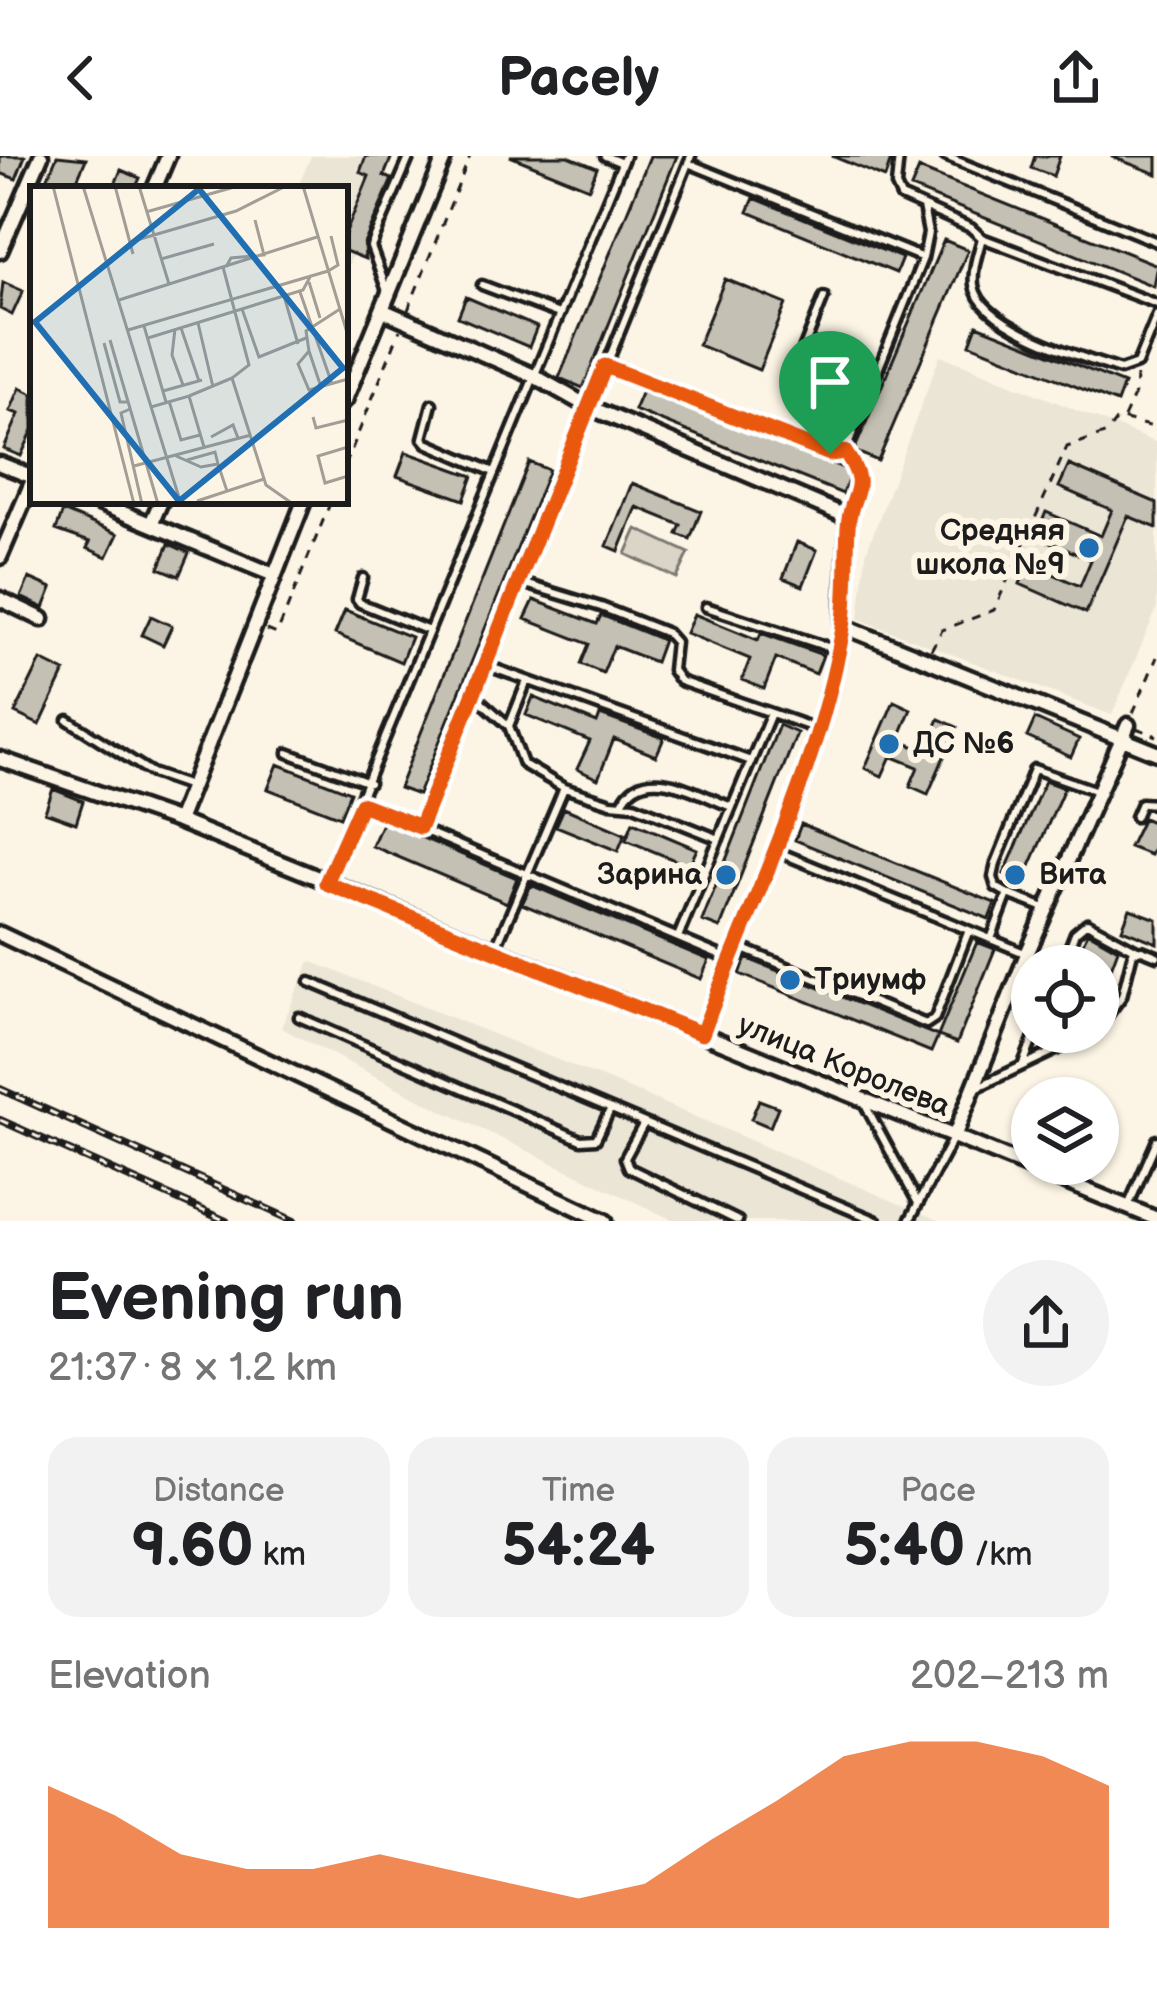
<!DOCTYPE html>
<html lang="en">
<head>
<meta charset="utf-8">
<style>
  :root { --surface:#fff; --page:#f2f2f2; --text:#202124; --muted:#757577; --accent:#ea580c }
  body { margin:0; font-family:"Balsamiq Sans",sans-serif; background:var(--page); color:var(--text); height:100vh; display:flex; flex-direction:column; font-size:45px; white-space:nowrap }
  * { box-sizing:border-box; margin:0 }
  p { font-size:39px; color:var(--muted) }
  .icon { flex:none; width:66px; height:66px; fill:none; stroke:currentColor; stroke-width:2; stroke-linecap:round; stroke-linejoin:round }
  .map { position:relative; height:1065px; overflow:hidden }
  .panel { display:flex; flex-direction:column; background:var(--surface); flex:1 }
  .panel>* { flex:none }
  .buttons { position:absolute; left:1011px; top:789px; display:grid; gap:24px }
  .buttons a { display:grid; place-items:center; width:108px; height:108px; border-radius:50%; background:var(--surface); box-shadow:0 3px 9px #0004; font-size:60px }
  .pin { position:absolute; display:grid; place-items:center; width:102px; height:102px; color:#fff; margin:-123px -51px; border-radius:50% 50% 50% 0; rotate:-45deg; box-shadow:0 0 12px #0007 }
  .pin .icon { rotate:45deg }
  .round { display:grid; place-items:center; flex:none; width:126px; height:126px; border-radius:63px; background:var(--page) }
  .summary { display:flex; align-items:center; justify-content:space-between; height:204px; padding:0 48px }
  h1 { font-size:66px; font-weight:700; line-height:90px }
  .stats { display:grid; grid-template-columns:repeat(3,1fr); gap:18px; height:204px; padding:12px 48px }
  .stats div { display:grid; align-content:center; border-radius:30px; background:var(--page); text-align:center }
  .stats b { font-size:60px; font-weight:700 }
  .stats small { font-size:33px; font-weight:400 }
  .stats p { font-size:33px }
  .chart { height:336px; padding:24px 48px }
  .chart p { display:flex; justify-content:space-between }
  .chart svg { width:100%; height:216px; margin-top:12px; fill:var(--accent); opacity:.7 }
  header { display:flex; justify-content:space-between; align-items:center; height:156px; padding:0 48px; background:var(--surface); font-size:54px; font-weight:700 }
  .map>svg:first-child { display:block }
  .built { fill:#ebe5d6 }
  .green { fill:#dbd5c8; stroke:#7c7872; stroke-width:3 }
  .building { fill:#c4c0b3; stroke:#1c1c1c; stroke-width:3 }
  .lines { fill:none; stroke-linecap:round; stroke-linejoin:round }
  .lane-casing { stroke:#1c1c1c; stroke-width:15 }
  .street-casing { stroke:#1c1c1c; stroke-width:21 }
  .path { stroke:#1c1c1c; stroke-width:3; stroke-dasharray:9 9; stroke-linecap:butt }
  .lane { stroke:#fcf5e5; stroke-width:6 }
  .street { stroke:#fcf5e5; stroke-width:12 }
  .rail-casing { stroke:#1c1c1c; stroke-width:8 }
  .rail { stroke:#fcf5e5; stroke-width:3; stroke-dasharray:9; stroke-linecap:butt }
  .route-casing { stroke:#fff; stroke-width:24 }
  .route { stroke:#ea580c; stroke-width:15 }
  .poi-dot { fill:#1f6fb2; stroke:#fcf5e5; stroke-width:4.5 }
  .labels { text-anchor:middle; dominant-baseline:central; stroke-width:12; stroke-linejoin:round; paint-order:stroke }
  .poi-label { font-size:30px; font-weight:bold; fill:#1c1c1c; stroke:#fcf5e5; text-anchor:start }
  .street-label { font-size:30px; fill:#1c1c1c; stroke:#fcf5e5 }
  .inset-road { fill:none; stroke:#a29e95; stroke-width:3 }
  .view { fill:#1f6fb2; fill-opacity:0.15; stroke:#1f6fb2; stroke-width:6 }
  .inset-edge { fill:none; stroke:#1c1c1c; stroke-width:6 }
</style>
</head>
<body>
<header><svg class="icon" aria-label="back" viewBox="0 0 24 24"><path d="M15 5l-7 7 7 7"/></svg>Pacely<svg class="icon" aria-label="share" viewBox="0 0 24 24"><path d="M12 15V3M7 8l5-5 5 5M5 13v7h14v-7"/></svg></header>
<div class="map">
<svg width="1157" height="1065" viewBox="0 0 1157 1065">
  <rect width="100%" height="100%" fill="#fcf5e5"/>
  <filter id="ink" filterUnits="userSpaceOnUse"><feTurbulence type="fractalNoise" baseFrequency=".00833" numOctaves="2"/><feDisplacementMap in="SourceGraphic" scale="24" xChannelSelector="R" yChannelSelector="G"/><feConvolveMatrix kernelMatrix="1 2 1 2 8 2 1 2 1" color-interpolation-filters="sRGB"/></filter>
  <g filter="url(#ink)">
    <!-- built -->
    <path class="built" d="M311 0H394L345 117V33H297Z
      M940 199 1157 287V452L1112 559 859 463 866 397Z
      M310 805 630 933 940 1065H675L439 953 281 872Z"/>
    <!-- green -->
    <path class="green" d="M637 373 689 397 677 422 626 398Z"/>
    <!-- building -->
    <path class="building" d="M0 0H25L16 23 0 17Z
      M57 0 86 3 73 33H43Z
      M366 0H392L384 20 392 23 364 88 365 103 345 95V79L369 20 360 16Z
      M510 0H568L597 12 589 32Z
      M650 0H677L583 232 559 222Z
      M832 0H881L891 4 885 22Z
      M1035 0H1060L1053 20 1031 12Z
      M1112 0H1157V18L1112 1Z
      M919 13 1157 109 1153 130 911 32Z
      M121 14 140 22 135 33H113Z
      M754 42 902 102 896 117 748 56Z
      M944 84 968 94 878 305 854 295Z
      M725 123 786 148 759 214 698 189Z
      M3 126 23 135 12 159 0 153Z
      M466 141 537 171 529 191 458 161Z
      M977 169 1124 228 1117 247 970 188Z
      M20 232 33 238V274L21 300 4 293 19 258 10 255Z
      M643 233 846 313 849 321 843 338 634 254Z
      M406 296 473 320 464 344 397 320Z
      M529 306 549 314 418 639 399 632Z
      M1069 309 1157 347V372L1128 360 1086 457 1020 428 1029 407 1080 430 1091 404 1036 380 1046 356 1101 380 1112 354 1059 331Z
      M632 327 701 355 690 383 677 378 681 369 637 351 619 395 607 390Z
      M63 355 118 378 107 401 87 392 90 386 56 374Z
      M797 386 817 394 803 430 783 422Z
      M169 388 189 397 179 420 159 412Z
      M29 422 52 432 44 452 21 441Z
      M534 444 597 468 601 459 663 484 655 506 614 490 603 517 581 508 589 488 525 463Z
      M345 454 411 481 401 506 335 478Z
      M694 458 758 484 761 477 823 499 816 518 776 502 764 533 742 524 750 503 686 477Z
      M151 460 172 470 163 489 142 479Z
      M41 504 65 516 40 569 15 557Z
      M533 541 597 567 600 559 664 582 656 600 614 583 598 623 577 613 590 585 526 559Z
      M894 545 911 553 898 584 925 595 939 563 957 571 928 638 910 630 918 611 891 600 882 620 865 612Z
      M1035 563 1079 583 1071 601 1027 581Z
      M779 569 797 577 720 772 702 765Z
      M278 608 350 636 340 661 268 633Z
      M1045 625 1064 632 1023 726 1004 718Z
      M53 633 83 645 76 667 45 656Z
      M564 652 625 678 618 695 556 670Z
      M1143 662 1157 668V684L1150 699 1129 691Z
      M383 665 517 722 507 747 372 690Z
      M633 666 697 693 689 710 626 684Z
      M801 668 995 747 989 763 795 684Z
      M531 729 709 804 701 823 522 748Z
      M1130 753 1157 763V787L1122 773Z
      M1088 776 1118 793 1099 844 1098 810H1072Z
      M977 786 995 793 957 887 938 880Z
      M746 802 938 880 931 896 740 818Z
      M759 944 778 951 770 971 751 963Z"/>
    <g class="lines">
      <!-- lane casing -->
      <g class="lane-casing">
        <path id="lane" d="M605 0 622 7
          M899 0 896 30 901 41 971 72 982 82C978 97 972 113 974 129 980 171 1084 202 1120 214L1137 208 1157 159
          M945 0 1157 86
          M688 7 923 102
          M982 82 1157 148
          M482 129 559 158
          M387 135 371 91 410 0
          M824 141 801 199 802 209 809 216 869 240
          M605 210 830 298 845 296 923 102 928 77 923 51
          M432 248 423 282 427 287 494 316
          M845 296C862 321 862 334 848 361
          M363 422 357 443 360 447 429 475
          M519 426 601 451 667 477 675 486 672 514 680 525 817 573
          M706 451 837 494
          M485 509 751 605
          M473 538 509 570 523 608 564 632 611 647 634 649 719 683
          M68 564 152 617 190 630
          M509 570 527 525
          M288 597 369 627
          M622 647C643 603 699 639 732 651
          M361 648 728 803
          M1135 661 1141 647 1157 648
          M420 671 691 0
          M776 695 817 573 843 470
          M327 723 625 0
          M1008 738 996 731 993 721 996 707 1034 613 1097 635
          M678 781 771 557
          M991 783 1008 738 1047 753
          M734 789 926 868 935 862 969 774
          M496 791 564 632
          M1062 810 1075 777 1087 767 1137 794
          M310 826 877 1065
          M299 861 581 984 596 983 610 954
          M1098 872 1122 840 1133 796 1142 794 1157 800
          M702 878 734 789 776 695 1027 798
          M1023 908 1036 876
          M978 931 1094 876
          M863 945 918 1047
          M644 967 625 1002 629 1012 738 1065
          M1129 1048 1157 984
          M909 1065 952 984"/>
      </g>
      <!-- street casing -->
      <g class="street-casing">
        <path id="street" d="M154 33 168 0
          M0 95 41 0
          M382 154 534 220 589 251 848 361 843 470 1157 597
          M345 244 445 0
          M0 308 33 321
          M94 345 274 419
          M151 368 161 345
          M0 401 33 324
          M0 443 42 463
          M0 603 178 665 1157 1063
          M178 665 304 345
          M0 778 605 1065
          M954 981 1027 798 1128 569"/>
      </g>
      <!-- path -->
      <path class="path" d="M408 154 470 0
        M1124 262 1135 238 1136 220
        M345 310 400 174
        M267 474 277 478 331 345
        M931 494 942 474 994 454 1067 291 1107 277 1118 262 1157 272
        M1133 557 1157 501
        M1136 572 1157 580"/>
      <!-- lane -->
      <use href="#lane" class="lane"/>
      <!-- street -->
      <use href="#street" class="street"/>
      <!-- rail casing -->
      <g class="rail-casing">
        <path id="rail" d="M0 933 294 1065
          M0 964 226 1065"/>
      </g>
      <!-- rail -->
      <use href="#rail" class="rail"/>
    </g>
  </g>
  <g class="lines" filter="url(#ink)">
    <!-- route casing -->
    <g class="route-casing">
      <path id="route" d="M605 210 830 298 845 296C872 335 850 334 848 371 846 404 848 439 843 472 819 613 751 745 702 878L326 727 361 648 420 671Z"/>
    </g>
    <!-- route -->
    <use href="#route" class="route"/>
  </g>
  <!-- markers -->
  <g class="poi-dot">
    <circle cx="1089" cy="392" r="12"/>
    <circle cx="889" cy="588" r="12"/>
    <circle cx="726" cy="719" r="12"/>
    <circle cx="1015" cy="719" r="12"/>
    <circle cx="790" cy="824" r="12"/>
  </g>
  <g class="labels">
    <!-- poi labels -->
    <g class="poi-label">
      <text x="1065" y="375" text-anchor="end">Средняя<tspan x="1065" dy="34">школа №9</tspan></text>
      <text x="913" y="588">ДС №6</text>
      <text x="702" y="719" text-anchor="end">Зарина</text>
      <text x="1039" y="719">Вита</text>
      <text x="814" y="824">Триумф</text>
    </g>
    <!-- street labels -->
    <g class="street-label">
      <text transform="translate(844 910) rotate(22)">улица Королева</text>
    </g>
  </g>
  <!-- overview -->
  <g transform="translate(30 30)">
    <rect width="318" height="318" fill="#fcf5e5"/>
    <path class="inset-road" d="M23 0 104 318M53 0 151 318M85 0 103 68M109 0 139 98M273 0 318 150M116 26 208 0M100 56 206 25 256 0M131 73 184 58M193 81 219 179 202 192 236 299 263 318M196 81 201 72 234 69 225 34M279 96 290 132M270 106 302 198M254 110 268 158M89 114 287 51M212 123 229 171 276 152M310 123 276 145 279 165 268 178 279 204 318 193M168 137 183 201M114 140 136 216M151 142 169 195M145 143 142 169 153 199M98 144 298 85 308 79 301 50M118 152 273 104 280 91M80 154 128 318M74 157 90 216H98M279 165 291 201M133 205 172 194M159 210 202 192M139 215 151 254 170 249M121 221 159 210 174 261M100 223 91 227 112 318M283 231 286 242 318 234M181 251 203 239 208 252M318 261 288 270 295 297 318 290M146 270 171 281 188 278 197 305M157 274 185 266 188 278M104 280 221 249M167 315 234 293"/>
    <path class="view" d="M169 3 313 182 149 315 5 136Z"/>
    <rect width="318" height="318" class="inset-edge"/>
  </g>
</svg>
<div class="buttons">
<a><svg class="icon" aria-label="locate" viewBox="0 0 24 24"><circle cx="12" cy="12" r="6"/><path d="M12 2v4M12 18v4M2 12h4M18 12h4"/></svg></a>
<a><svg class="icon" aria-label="layers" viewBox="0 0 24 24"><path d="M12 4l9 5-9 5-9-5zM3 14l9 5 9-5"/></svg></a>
</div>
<div class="pin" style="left:830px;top:298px;background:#1e9e55"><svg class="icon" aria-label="arrive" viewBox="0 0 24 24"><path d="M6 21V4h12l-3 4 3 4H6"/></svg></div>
</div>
<section class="panel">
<div class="summary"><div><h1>Evening run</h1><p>21:37 · 8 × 1.2 km</p></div><a class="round"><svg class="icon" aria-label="share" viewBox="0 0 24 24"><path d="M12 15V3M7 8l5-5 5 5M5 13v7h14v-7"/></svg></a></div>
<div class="stats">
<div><p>Distance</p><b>9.60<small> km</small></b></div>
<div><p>Time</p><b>54:24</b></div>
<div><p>Pace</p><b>5:40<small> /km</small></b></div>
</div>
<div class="chart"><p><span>Elevation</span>202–213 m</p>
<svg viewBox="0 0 160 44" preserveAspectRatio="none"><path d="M0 44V15L10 21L20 29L30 32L40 32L50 29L60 32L70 35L80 38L90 35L100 26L110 18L120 9L130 6L140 6L150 9L160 15V44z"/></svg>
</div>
</section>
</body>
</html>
